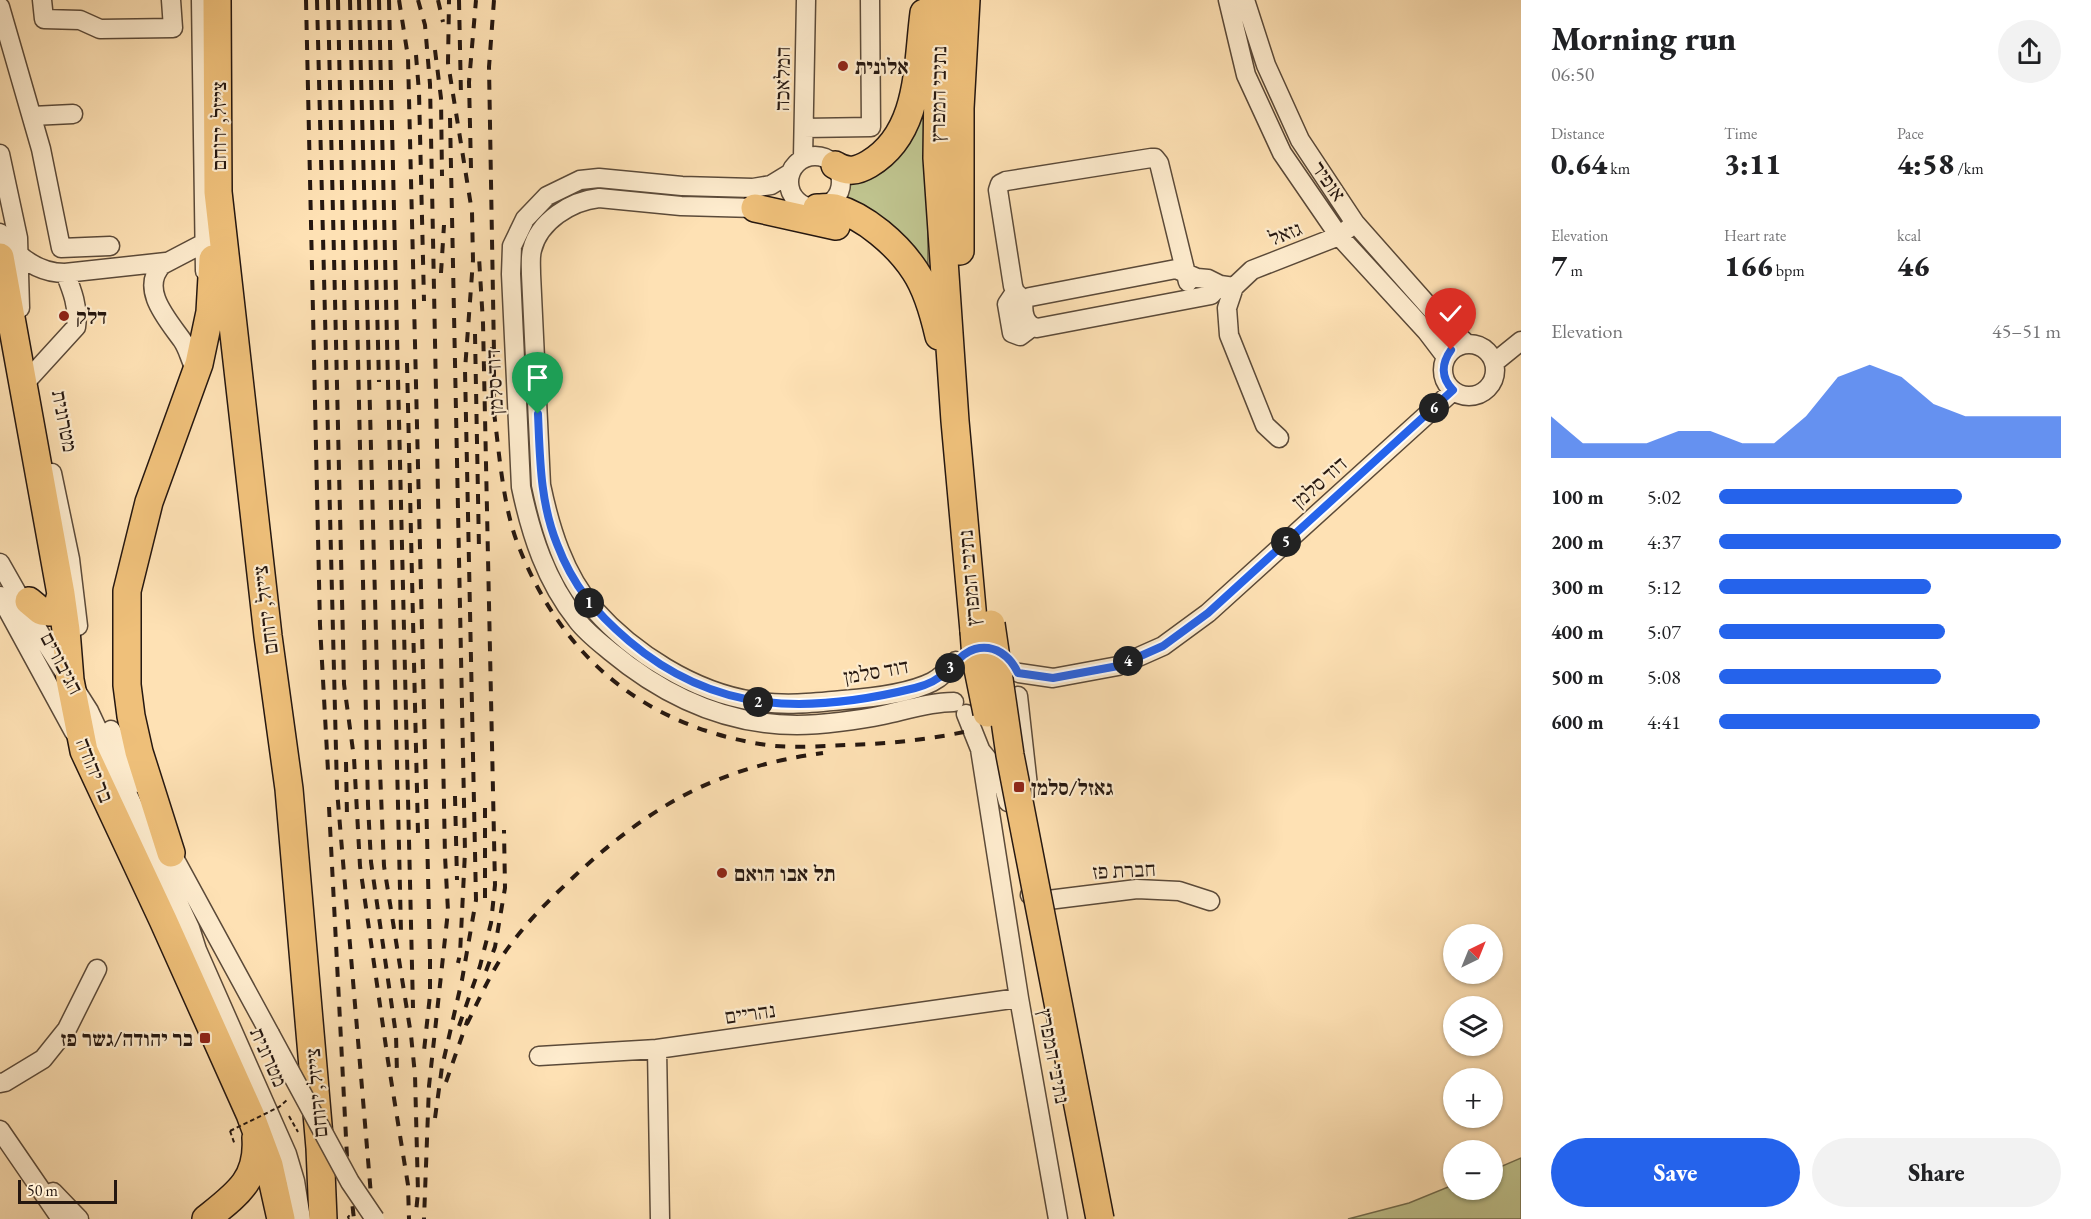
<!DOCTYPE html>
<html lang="en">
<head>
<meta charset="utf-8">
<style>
  :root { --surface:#fff; --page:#f2f2f2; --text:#202124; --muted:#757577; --accent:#2563eb }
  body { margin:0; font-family:"EB Garamond","Frank Ruhl Libre",serif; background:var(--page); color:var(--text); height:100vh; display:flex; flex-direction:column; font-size:22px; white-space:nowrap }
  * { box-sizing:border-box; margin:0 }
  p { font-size:20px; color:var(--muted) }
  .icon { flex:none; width:33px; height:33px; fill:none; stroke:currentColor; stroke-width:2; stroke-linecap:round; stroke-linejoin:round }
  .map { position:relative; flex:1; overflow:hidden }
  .panel { display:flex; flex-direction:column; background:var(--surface); width:570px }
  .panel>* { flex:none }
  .needle { width:39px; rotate:43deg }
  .tools { position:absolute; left:1443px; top:924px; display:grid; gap:12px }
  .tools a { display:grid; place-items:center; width:60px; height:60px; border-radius:50%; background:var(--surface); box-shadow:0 2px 4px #0004; font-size:30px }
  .scale { position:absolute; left:18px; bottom:15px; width:99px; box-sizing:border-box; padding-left:6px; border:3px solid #251710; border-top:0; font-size:16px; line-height:21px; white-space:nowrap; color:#251710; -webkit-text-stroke:4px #feecce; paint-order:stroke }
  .pin { position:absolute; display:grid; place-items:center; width:51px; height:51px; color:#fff; margin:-62px -26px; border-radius:50% 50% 50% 0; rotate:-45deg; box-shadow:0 0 6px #0007 }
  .pin .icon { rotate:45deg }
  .km { position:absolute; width:30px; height:30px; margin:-15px; border-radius:50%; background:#222; color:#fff; font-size:16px; line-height:30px; text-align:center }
  .round { display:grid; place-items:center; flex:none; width:63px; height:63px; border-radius:32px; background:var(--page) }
  .overview { display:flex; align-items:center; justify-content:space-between; height:102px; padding:0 30px }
  h1 { font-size:33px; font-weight:800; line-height:45px }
  .metrics { display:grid; grid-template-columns:repeat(3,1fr); gap:9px; height:102px; padding:6px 30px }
  .metrics div { display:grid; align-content:center }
  .metrics b { font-size:30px; font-weight:800 }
  .metrics small { font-size:16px; font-weight:400 }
  .metrics p { font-size:16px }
  .chart { height:168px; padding:12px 30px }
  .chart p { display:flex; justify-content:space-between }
  .chart svg { width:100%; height:108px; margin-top:6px; fill:var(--accent); opacity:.7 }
  .cta { display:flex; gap:12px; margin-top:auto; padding:12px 30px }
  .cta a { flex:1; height:69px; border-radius:36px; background:var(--accent); color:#fff; font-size:24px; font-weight:800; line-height:69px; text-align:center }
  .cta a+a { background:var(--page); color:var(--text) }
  ul { padding:0 30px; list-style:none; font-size:20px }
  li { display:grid; grid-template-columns:96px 72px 1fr; align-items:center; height:45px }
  li i { height:15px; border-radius:8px; background:var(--accent) }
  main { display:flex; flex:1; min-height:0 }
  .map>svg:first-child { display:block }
  .green { fill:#bfc38e; stroke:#726d4f; stroke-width:1.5 }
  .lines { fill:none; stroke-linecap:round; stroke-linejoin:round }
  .minor-casing { stroke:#5b4a39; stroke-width:21 }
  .highway-casing { stroke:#251710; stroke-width:30 }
  .path { stroke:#251710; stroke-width:2; stroke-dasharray:4.5 3; stroke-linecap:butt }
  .minor { stroke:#feecce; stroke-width:18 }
  .highway { stroke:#efc07a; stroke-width:27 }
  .rail { stroke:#251710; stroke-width:4; stroke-dasharray:10 10; stroke-linecap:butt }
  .minor-bridge-casing { stroke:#5b4a39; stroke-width:21; stroke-linecap:butt }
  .highway-bridge-casing { stroke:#251710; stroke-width:30; stroke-linecap:butt }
  .path-bridge { stroke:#251710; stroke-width:2; stroke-dasharray:4.5 3; stroke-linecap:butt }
  .minor-bridge { stroke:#feecce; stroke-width:18 }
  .highway-bridge { stroke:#efc07a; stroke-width:27 }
  .route-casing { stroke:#fff; stroke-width:12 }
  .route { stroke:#2563eb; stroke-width:8 }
  .poi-dot { fill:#8f2418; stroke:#feecce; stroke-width:2 }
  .labels { text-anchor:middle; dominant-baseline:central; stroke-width:4.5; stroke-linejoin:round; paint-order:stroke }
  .poi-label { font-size:21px; font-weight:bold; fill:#251710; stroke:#feecce; text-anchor:start }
  .street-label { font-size:21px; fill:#251710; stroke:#feecce }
</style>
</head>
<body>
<main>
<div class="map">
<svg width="1521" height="1219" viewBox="0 0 1521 1219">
  <rect width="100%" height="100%" fill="#fee1b4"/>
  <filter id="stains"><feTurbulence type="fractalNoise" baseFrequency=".00333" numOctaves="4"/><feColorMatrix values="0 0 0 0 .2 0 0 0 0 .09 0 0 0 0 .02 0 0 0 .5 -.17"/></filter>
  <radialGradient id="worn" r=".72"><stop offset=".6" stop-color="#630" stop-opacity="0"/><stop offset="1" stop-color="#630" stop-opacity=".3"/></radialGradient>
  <!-- green -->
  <path class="green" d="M927 65 928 270 844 204 849 179 864 176Z
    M1521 1158V1219H1348L1409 1203 1453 1185 1454 1190H1492L1493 1170Z"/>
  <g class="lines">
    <!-- minor casing -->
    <g class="minor-casing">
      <path id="minor" d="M42 0 44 19 80 20 100 29 173 28 171 0
        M201 0 205 271
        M1228 0 1246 75 1282 153 1339 236 1427 332 1446 357
        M1245 0 1266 65 1300 140 1355 223 1440 319 1467 344
        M0 7 41 149 61 248 110 246
        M32 116 73 114
        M804 128 871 127 870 0
        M0 154 18 238 20 308
        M789 182a26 26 0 1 1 52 0a26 26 0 1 1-52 0Z
        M803 158 806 0
        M789 174 771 185 753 188 682 186 599 178 580 180 547 196 525 219 512 246 511 274 521 487C531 535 546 581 577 620 586 632 599 642 610 651 664 696 726 725 797 725 821 725 859 720 883 715 906 710 930 702 954 702
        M767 207 755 208 681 206 599 198C571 201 539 221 532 250 530 257 531 266 531 274L541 485C550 528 564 575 594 609 633 653 694 692 753 701 783 706 813 703 843 700 870 698 908 694 932 682 942 677 949 669 956 661
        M0 233C16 256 37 273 65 273 72 290 79 308 76 327L24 384
        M65 273 166 262
        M1220 285 1211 295 1037 328C1024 325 1022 311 1024 300L1030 297 1176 269 1197 278 1208 279 1220 285 1234 287
        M1015 292 1007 304 1012 333 1020 336 1032 327
        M1024 300 1015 292 1013 286 998 190 1000 184 1006 181 1151 158H1155L1159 163 1188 282
        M1443 370a26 26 0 1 1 52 0a26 26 0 1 1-52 0Z
        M192 362C189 355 187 347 182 340 168 320 139 289 162 265L206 242 213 236
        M1495 362 1521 341
        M1279 438 1265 425 1229 335 1227 308 1234 287 1252 270 1339 236 1349 228
        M52 473 70 559 78 626
        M0 563 42 637 89 711 190 928 197 950 287 1154 295 1181 301 1219
        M0 596 74 732
        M1019 673 1053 678 1118 666 1163 646 1208 613 1453 391
        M1018 696 1028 786
        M966 714 980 749 1019 998 1058 1219
        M111 730 138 783
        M981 751C995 767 1004 782 1008 802
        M166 843 270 1034
        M1030 895 1040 901 1137 889 1179 891 1210 901
        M539 1056 657 1049
        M0 1083 5 1082 43 1059 67 1029 97 969
        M0 1130 61 1219
        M53 1192 79 1219
        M660 1219 657 1049 1019 998"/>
    </g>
    <!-- highway casing -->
    <g class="highway-casing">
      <path id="highway" d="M217 0 218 192 268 636 289 789 320 1148 323 1219
        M939 0 937 158 955 421 974 631
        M835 165C848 173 857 171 869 164 921 133 917 66 924 13
        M755 208 836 226
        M817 208C823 208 830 207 835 208 865 216 898 245 915 271 927 289 934 314 939 336
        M960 251V108L966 0
        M0 257 61 594 66 630 70 680 84 751 163 920 250 1114 269 1165 281 1219
        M29 601 41 611 50 612 58 605 61 594
        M171 853 139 752 131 716 127 685V591L149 502 199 364 210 312 213 259
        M206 1219C236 1195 259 1180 256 1138"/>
    </g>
    <!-- path -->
    <path class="path" d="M289 1116 298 1132
      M230 1131 235 1145"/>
    <!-- minor -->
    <use href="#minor" class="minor"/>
    <!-- highway -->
    <use href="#highway" class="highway"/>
    <!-- rail -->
    <path class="rail" d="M306 0 320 625 328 771
      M317 0 337 790 373 1219
      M328 0 344 684 354 758 360 866 388 1061 408 1185 409 1219
      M338 0 346 378
      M350 0 368 805 371 862 396 1035 397 1073
      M359 0 379 747 384 866 411 1035 415 1075 418 1193 416 1212
      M369 0 379 382
      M379 0 401 932
      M389 0 413 1008
      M399 0 408 57 430 957V995L424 1051
      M418 0 425 25 430 84 445 856 448 911 429 1086 424 1219
      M438 0 443 22
      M459 0 461 96
      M494 0 489 67 494 354
      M435 50 441 98 442 176
      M416 55 419 92 424 301
      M450 118 465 852 460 954 458 963
      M471 168 469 82 476 0
      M441 273 444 225
      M475 334 479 550
      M492 347 494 372V416
      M407 363 418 834
      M494 412C499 452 503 505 517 542 560 655 641 724 760 744 789 749 819 746 847 745 887 744 925 740 964 732
      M346 762 347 817
      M455 796 457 880
      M329 807 347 1157 354 1219
      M485 808V901
      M486 971 495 947 505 888 504 830
      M467 1024C478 1001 489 977 503 955 525 923 552 897 580 871 656 802 721 767 823 753
      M459 1026 480 966 491 923 495 885 483 323 479 257
      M446 1082 468 1019
      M435 1118 442 1067 462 980 476 900 465 370 473 260 472 212 448 63 449 0"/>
    <!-- minor-bridge casing -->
    <g class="minor-bridge-casing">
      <path id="minor-bridge" d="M270 1034 350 1182 375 1219"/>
    </g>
    <!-- highway-bridge casing -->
    <g class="highway-bridge-casing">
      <path id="highway-bridge" d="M991 624 1010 755 1100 1219
        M974 631 976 659 987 713"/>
    </g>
    <!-- path-bridge -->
    <path class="path-bridge" d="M230 1131 279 1107 288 1099
      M349 1219 348 1217 352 1213"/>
    <!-- minor-bridge -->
    <use href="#minor-bridge" class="minor-bridge"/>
    <!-- highway-bridge -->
    <use href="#highway-bridge" class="highway-bridge"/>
  </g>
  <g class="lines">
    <!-- route casing -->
    <g class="route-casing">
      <path id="route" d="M538 414C540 458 540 502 557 544 573 586 595 612 629 641 716 715 809 714 915 688 927 685 938 680 947 671 956 663 963 652 975 649 995 644 1010 656 1018 673L1053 678 1118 666 1163 646 1208 613 1453 390C1441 378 1441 364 1451 350"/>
    </g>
    <!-- route -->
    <use href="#route" class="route"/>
  </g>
  <!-- markers -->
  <g class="poi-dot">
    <circle cx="843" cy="66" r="6"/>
    <circle cx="64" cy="316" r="6"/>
    <rect x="1013" y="781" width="12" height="12" rx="3"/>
    <circle cx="722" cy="873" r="6"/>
    <rect x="199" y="1032" width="12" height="12" rx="3"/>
  </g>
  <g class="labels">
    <!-- poi labels -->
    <g class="poi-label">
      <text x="855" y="66">אלונית</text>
      <text x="76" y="316">דלק</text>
      <text x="1031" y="787">גאזל/סלמן</text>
      <text x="734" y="873">תל אבו הואם</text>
      <text x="193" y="1038" text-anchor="end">בר יהודה/גשר פז</text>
    </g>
    <!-- street labels -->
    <g class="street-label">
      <text transform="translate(782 79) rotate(-89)">המלאכה</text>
      <text transform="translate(938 94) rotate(-89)">נתיבי המפרץ</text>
      <text transform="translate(218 126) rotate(-90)">צייזל, ירוחם</text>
      <text transform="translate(1329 181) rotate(55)">אופיר</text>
      <text transform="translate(1285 233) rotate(-21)">גזאל</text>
      <text transform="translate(494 382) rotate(-93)">דוד סלמן</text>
      <text transform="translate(65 421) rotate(79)">מטרונית</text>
      <text transform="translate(1319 482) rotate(-42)">דוד סלמן</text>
      <text transform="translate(969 578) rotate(-95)">נתיבי המפרץ</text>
      <text transform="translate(265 610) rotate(-97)">צייזל, ירוחם</text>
      <text transform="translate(62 663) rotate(62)">הגיבורים</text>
      <text transform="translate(876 671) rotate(-10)">דוד סלמן</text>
      <text transform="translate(95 770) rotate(68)">בר יהודה</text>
      <text transform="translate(1124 870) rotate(-3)">חברת פז</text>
      <text transform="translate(750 1013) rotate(-8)">נהריים</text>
      <text transform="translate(1054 1056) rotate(79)">נתיבי המפרץ</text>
      <text transform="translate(269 1057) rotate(66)">מטרונית</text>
      <text transform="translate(316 1093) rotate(-95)">צייזל, ירוחם</text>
    </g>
  </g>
  <rect width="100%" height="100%" filter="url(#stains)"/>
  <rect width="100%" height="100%" fill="url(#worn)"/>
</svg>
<div class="tools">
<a><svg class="needle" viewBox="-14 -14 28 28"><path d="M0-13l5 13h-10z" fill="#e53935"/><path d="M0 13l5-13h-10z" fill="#757577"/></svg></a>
<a><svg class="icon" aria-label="layers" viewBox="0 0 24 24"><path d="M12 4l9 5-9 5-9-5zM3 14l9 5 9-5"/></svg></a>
<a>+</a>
<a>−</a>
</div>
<div class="scale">50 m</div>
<div class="pin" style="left:538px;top:414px;background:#1e9e55"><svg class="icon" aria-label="arrive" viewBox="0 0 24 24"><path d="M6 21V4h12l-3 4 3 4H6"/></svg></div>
<div class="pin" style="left:1451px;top:350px;background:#d93025"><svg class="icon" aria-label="check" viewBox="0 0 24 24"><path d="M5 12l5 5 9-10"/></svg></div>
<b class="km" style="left:589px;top:603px">1</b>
<b class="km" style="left:758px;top:702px">2</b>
<b class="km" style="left:950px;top:668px">3</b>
<b class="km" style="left:1128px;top:661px">4</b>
<b class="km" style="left:1286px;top:542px">5</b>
<b class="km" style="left:1434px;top:408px">6</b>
</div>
<section class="panel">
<div class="overview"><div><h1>Morning run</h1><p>06:50</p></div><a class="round"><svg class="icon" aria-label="share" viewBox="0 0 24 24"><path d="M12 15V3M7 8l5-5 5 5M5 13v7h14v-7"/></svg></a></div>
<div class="metrics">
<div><p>Distance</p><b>0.64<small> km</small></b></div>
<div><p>Time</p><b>3:11</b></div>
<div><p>Pace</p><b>4:58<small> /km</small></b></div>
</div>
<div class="metrics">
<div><p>Elevation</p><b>7<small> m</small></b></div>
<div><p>Heart rate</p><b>166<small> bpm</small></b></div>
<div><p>kcal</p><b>46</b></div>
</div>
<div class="chart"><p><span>Elevation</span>45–51 m</p>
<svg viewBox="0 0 160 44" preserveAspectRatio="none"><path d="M0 44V27L10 38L20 38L30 38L40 33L50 33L60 38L70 38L80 27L90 11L100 6L110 11L120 22L130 27L140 27L150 27L160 27V44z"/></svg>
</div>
<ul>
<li><b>100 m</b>5:02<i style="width:71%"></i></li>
<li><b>200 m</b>4:37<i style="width:100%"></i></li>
<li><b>300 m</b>5:12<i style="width:62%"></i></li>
<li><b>400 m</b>5:07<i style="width:66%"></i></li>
<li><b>500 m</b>5:08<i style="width:65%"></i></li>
<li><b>600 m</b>4:41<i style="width:94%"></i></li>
</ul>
<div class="cta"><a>Save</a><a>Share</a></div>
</section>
</main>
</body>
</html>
